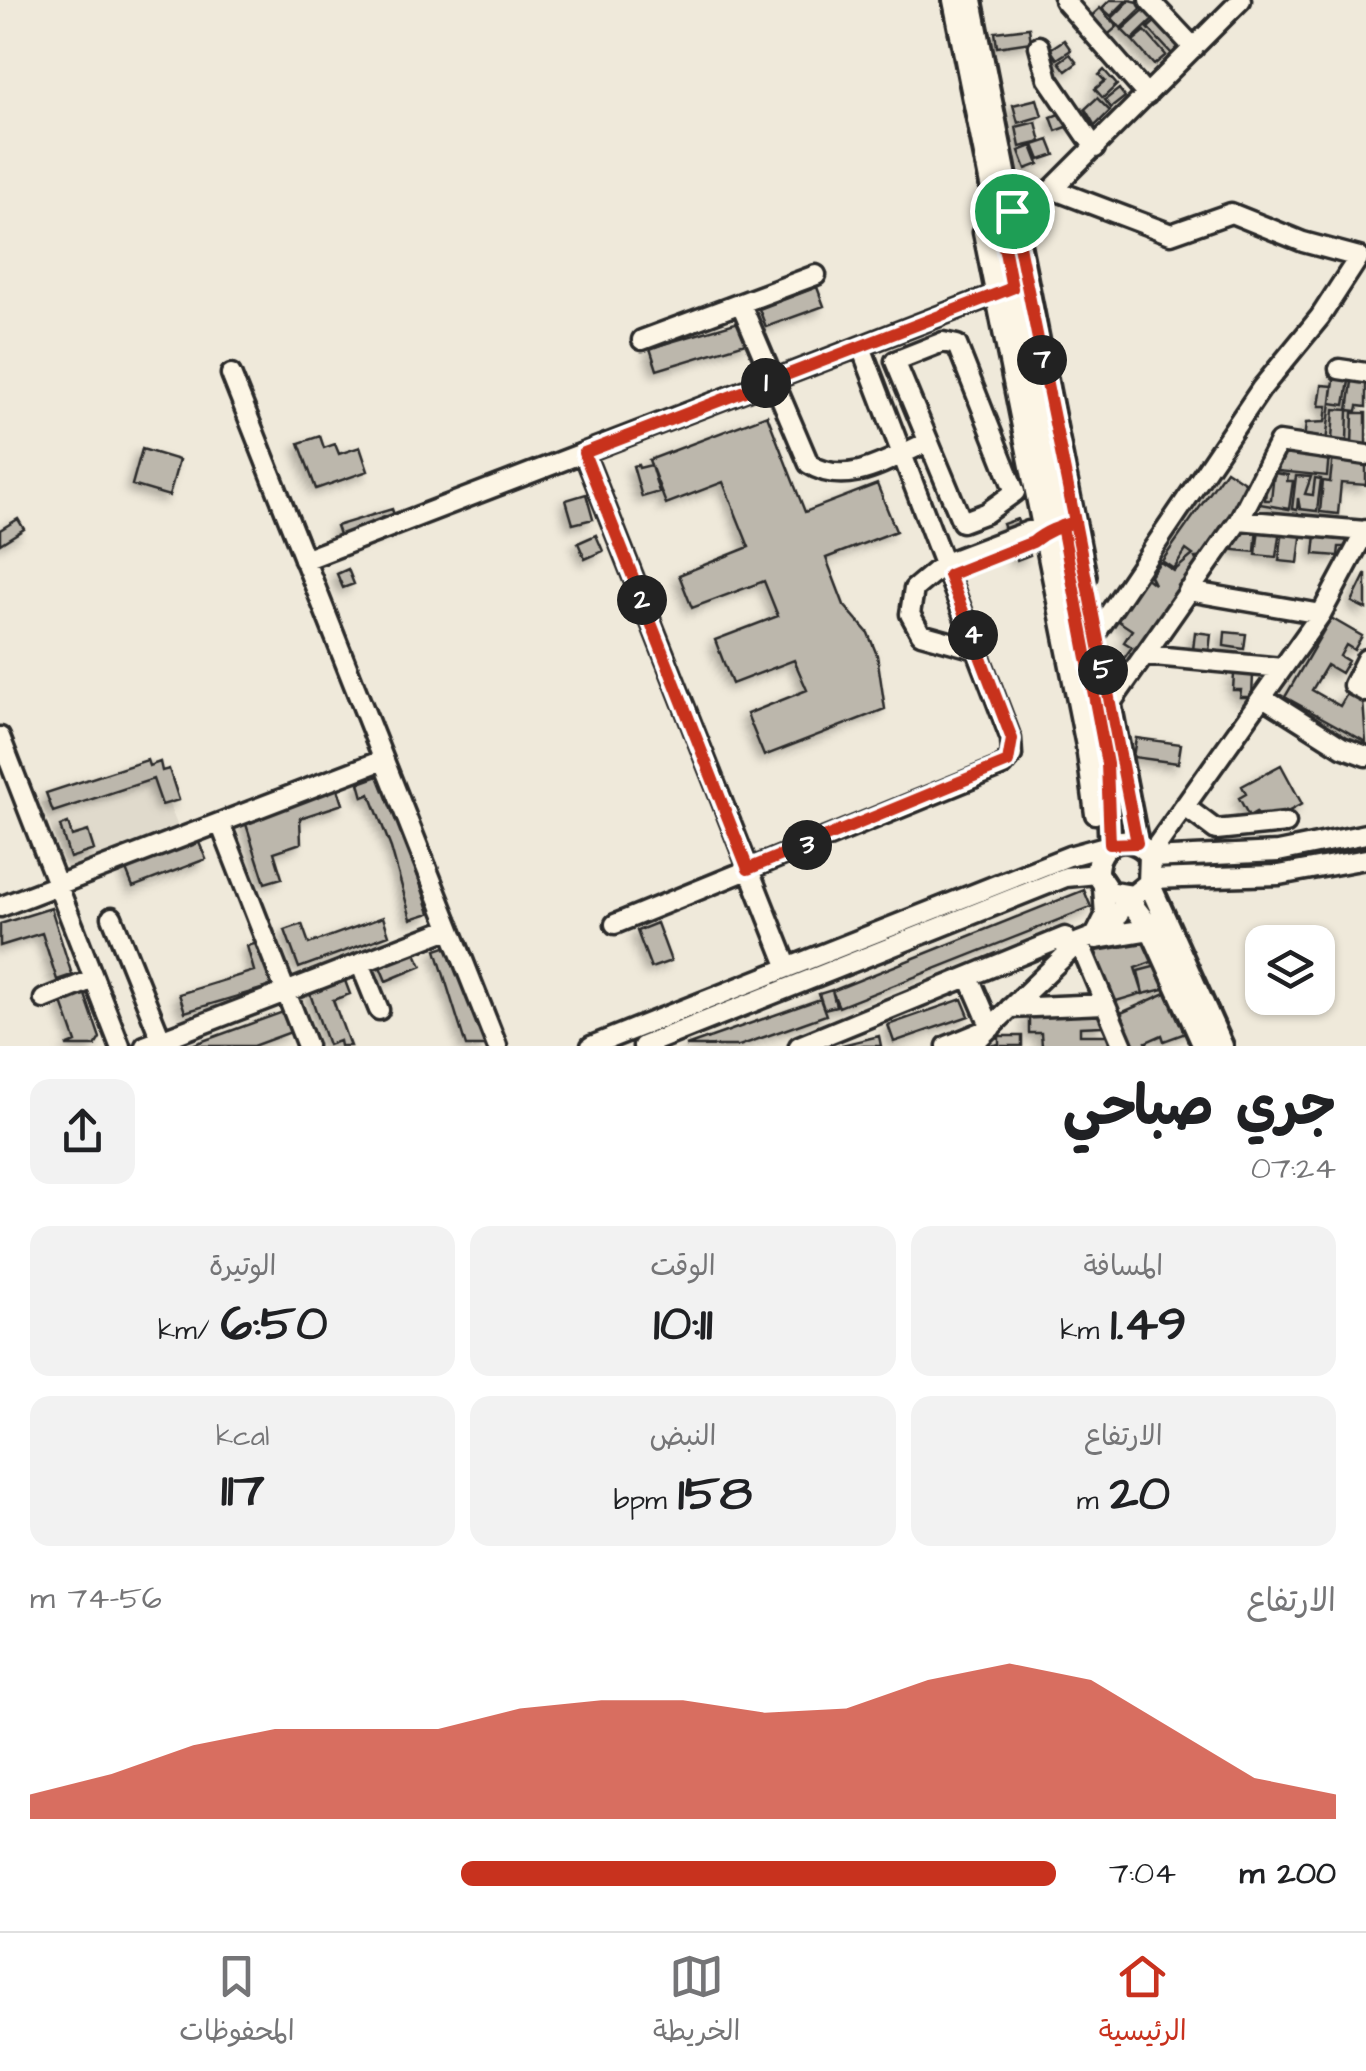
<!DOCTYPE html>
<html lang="ar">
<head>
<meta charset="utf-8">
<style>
  :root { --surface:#fff; --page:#f2f2f2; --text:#202124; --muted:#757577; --line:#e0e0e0; --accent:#c8321e }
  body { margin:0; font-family:"Architects Daughter","Playpen Sans Arabic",sans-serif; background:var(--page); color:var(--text); direction:rtl; height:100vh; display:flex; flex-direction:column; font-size:38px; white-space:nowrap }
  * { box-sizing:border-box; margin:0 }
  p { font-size:32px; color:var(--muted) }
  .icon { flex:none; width:55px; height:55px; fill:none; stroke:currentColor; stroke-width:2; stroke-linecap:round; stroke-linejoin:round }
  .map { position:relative; height:1046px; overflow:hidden; direction:ltr }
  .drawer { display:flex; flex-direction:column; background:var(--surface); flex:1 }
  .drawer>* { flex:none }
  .tools { position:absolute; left:1245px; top:925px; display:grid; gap:20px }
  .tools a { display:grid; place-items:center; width:90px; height:90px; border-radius:20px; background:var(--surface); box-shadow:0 2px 8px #0004; font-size:50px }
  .pin { position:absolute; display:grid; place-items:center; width:85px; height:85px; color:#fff; margin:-42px; border:5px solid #fff; border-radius:50%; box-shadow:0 2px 10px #0007 }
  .km { position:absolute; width:50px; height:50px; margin:-25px; border-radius:50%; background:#222; color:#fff; font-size:28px; line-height:50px; text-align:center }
  .round { display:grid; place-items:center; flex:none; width:105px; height:105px; border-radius:20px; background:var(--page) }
  .head { display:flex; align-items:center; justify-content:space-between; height:170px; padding:0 30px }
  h1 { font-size:55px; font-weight:700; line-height:75px }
  .stats { display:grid; grid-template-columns:repeat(3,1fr); gap:15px; height:170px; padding:10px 30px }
  .stats div { display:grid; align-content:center; border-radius:20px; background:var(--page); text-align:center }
  .stats b { font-size:50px; font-weight:700 }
  .stats small { font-size:28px; font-weight:400 }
  .stats p { font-size:28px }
  .chart { height:280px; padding:20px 30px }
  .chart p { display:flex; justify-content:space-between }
  .chart svg { width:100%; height:180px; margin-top:10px; fill:var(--accent); opacity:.7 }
  ul { padding:0 30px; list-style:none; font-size:32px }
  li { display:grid; grid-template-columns:160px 120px 1fr; align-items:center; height:75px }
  li i { height:25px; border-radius:12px; background:var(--accent) }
  .tabs { display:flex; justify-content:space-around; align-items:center; height:140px; border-top:2px solid var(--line); background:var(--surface); font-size:28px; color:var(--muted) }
  .tabs a { display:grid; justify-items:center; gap:5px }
  .tabs .on { color:var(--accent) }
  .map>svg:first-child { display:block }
  .built { fill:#e0dacc }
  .building { fill:#bcb7ac; stroke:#2b2b2b; stroke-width:2.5; filter:url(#shadow) }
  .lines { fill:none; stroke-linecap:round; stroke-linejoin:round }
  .minor-casing { stroke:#2b2b2b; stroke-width:25 }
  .major-casing { stroke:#2b2b2b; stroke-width:28 }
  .minor { stroke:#fcf5e5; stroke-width:18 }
  .major { stroke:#fcf5e5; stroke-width:20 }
  .route-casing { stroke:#fff; stroke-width:20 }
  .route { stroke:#c8321e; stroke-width:12 }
</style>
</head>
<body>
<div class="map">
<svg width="1366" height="1046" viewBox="0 0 1366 1046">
  <defs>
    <filter id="shadow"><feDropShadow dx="-5" dy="5" stdDeviation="5" flood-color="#0004"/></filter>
  </defs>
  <rect width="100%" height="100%" fill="#efe9da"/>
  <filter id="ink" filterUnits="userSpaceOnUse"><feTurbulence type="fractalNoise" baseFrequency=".01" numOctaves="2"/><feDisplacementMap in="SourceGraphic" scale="20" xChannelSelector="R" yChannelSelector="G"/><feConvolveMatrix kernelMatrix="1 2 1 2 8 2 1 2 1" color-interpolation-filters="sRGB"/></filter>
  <g filter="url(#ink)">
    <!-- built -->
    <path class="built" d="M152 760 179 830 68 873 41 803Z"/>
    <!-- building -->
    <path class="building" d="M1110 0H1127L1111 16 1102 8Z
      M1130 0 1146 4 1121 28 1112 18Z
      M1147 7 1156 17 1132 40 1122 30Z
      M1100 8 1117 27 1103 39 1086 21Z
      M1158 19 1182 44 1172 54 1148 28Z
      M1029 28 1031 42 997 47 995 32Z
      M1145 31 1166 55 1154 65 1133 41Z
      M1064 40 1071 50 1057 59 1050 49Z
      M1070 54 1077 63 1066 71 1059 62Z
      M1104 70 1117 85 1103 98 1095 89 1105 81 1099 75Z
      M1119 89 1125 97 1111 108 1105 100Z
      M1097 98 1110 111 1095 126 1085 109Z
      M1037 99 1042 116 1018 123 1013 105Z
      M1067 111 1075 124 1056 131 1051 117Z
      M1036 122 1041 142 1020 147 1016 127Z
      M1049 140 1055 155 1040 160 1034 145Z
      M1032 146 1039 164 1026 169 1019 151Z
      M817 287 824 306 766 327 759 309Z
      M742 321 749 342 657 370 650 348Z
      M1335 373 1350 375 1345 405 1331 403Z
      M1353 375 1366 377V407L1358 406 1357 411 1348 410Z
      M1322 385 1333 386 1326 442 1304 440 1306 423 1325 422 1327 406H1319Z
      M1334 409 1348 410 1347 441 1332 440Z
      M1353 413H1366V447L1352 446Z
      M767 415 805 512 877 484 896 531 826 558 844 605 868 633 877 655 885 709 764 756 747 714 807 690 794 660 732 684 715 640 778 616 764 581 692 608 679 575 749 547 723 482 666 504 649 460Z
      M320 436 324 448 335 444 339 454 360 447 368 471 316 489 299 443Z
      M1281 447 1329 453 1327 476 1278 471Z
      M142 449 179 460 169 496 132 485Z
      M1333 455 1366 458V485L1341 483 1338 514 1320 512 1323 481 1330 482Z
      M638 465 639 468 651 465 659 492 642 497 633 466Z
      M1226 470 1252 487 1205 557 1195 558 1198 565 1132 668 1122 661 1132 647 1124 642 1132 630 1117 620 1145 577 1154 584 1150 576 1160 562 1174 571 1193 555 1186 550 1174 569 1162 561Z
      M1274 473 1288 475 1287 481H1293L1289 509 1254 503 1256 489 1266 490 1265 500H1271Z
      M1296 476 1311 477 1305 494 1313 495 1315 478 1321 479 1317 511 1300 509 1298 498 1297 510 1292 509Z
      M586 494 593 519 573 524 566 500Z
      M392 509 399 529 343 546 336 526Z
      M18 519 24 529 0 544V530Z
      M1017 519 1030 555 1017 560 1003 524Z
      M1237 523 1257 525 1255 552 1234 550Z
      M1317 525 1348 529 1346 547H1339L1338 556 1314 554Z
      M1259 527 1280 529 1276 557 1256 555Z
      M1283 528 1302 530 1298 563 1279 561Z
      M596 535 603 551 585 559 578 543Z
      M348 569 354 584 343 588 337 574Z
      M1366 573V609L1352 602Z
      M1331 618 1362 636 1354 650 1346 645 1340 656 1348 661 1341 673 1327 665 1312 690 1340 706 1348 692 1363 700 1366 742 1285 697Z
      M1195 632 1211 634 1209 652 1193 650Z
      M1225 632 1246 634 1244 649 1224 646Z
      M1234 674 1253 675 1252 697H1240L1241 690H1233Z
      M1136 738 1181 744 1178 763 1133 757Z
      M147 760 149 766 160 762 162 771 169 769 179 800 162 805 153 779 53 812 46 793Z
      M1281 765 1302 804 1263 825 1256 812 1249 816 1239 798 1246 794 1242 786Z
      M384 774 430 913 411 919 391 848 370 794 363 797 359 783Z
      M338 789 343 804 300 818 301 843 274 852 282 878 265 883 244 818Z
      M68 823 72 836 88 831 94 850 70 858 60 826Z
      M198 840 206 859 133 887 125 867Z
      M1084 890 1091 907 839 1007 832 991Z
      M51 908 72 975 57 980 42 933 0 946V924Z
      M383 917 389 935 299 968 285 930 302 924 309 944Z
      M657 923 671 961 651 968 637 931Z
      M1149 931 1153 944 1147 947 1149 954 1159 951 1162 958 1135 968 1143 993 1113 1002 1095 950Z
      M265 941 278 984 185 1012 179 994 254 971 247 946Z
      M454 944 487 1046H466L436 950Z
      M414 949 422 966 386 981 378 962Z
      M1157 966 1163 967 1168 988 1143 994 1138 971Z
      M344 978 350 994 333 1000 350 1046H340L339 1041 328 1045 309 991Z
      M82 986 100 1038 95 1046H66L76 1042 59 994Z
      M832 990 836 1006 824 1009 819 994Z
      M1168 992 1180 1022 1190 1018 1194 1030 1164 1041 1162 1035 1146 1042 1148 1046H1133L1121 1013Z
      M820 999 826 1015 739 1046H686Z
      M962 999 969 1016 894 1042 888 1025Z
      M1103 1011V1026L1080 1027V1035H1109V1046H1042L1041 1033H1029V1012Z
      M283 1012 291 1032 253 1046H189Z
      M879 1036 881 1046H842V1045Z
      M999 1036H1022V1046H988L999 1044Z"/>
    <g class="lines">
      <!-- minor casing -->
      <g class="minor-casing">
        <path id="minor" d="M1064 0 1147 95
          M1149 0 1194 48
          M1039 46 1048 79 1095 148
          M1052 189 1171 234 1231 213 1303 242 1359 257 1320 317 1261 389 1096 633
          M1003 214 1052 189 1241 0
          M983 232 1086 746 1095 814
          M741 304 809 464C848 489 890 458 928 442
          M642 340 816 275
          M943 342 957 345 1015 492 986 513 962 522 895 361Z
          M1339 369 1366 373
          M231 374 497 1046
          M584 453 788 968
          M1239 520 1365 531
          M304 560 1012 288
          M1188 591 1321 614
          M979 650 921 634 910 614 914 589 945 563 1029 531 1053 529
          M1144 655 1282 668
          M1366 659 1353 685 1366 692
          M1263 697 1342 747 1366 756
          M1110 704 1239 520 1279 442 1366 455
          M0 737 120 1046
          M1184 806 1216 830 1286 823
          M220 823 307 1046
          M1150 855 1321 614 1366 530
          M1151 858 1278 852 1366 834
          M1151 879 1279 875 1366 859
          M0 907 383 760
          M112 917 161 1039
          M615 924 1003 766 1012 755 1011 739 861 347
          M1095 936 1105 916 1103 887
          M1079 942 1123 1046
          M360 963 379 1010
          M44 999 94 979
          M1010 1008 1104 1004
          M145 1046 449 929
          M591 1046 1069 856 1109 845
          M643 1046 1066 877 1097 874
          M799 1046 1065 937
          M947 1046 991 1028 969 977
          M971 1046 1079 942C1104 933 1119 927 1124 897"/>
      </g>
      <!-- major casing -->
      <g class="major-casing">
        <path id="major" d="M954 0 1107 764 1110 844
          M971 0 1085 576
          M1102 663 1137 843
          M1149 883 1133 896 1109 892 1097 874C1096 841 1129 829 1150 855L1149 883 1222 1046
          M1126 897 1151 929 1204 1046
          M1097 938 1151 929"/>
      </g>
      <!-- minor -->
      <use href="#minor" class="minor"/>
      <!-- major -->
      <use href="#major" class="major"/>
    </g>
  </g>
  <g class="lines" filter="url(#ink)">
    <!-- route casing -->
    <g class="route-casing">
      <path id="route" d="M1012 211 998 215 1012 288 584 453 748 869 1008 762 1012 739 949 575 1033 542C1046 531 1059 527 1075 522L1137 843 1110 844 1107 764 1062 526 1075 522 1012 211"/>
    </g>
    <!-- route -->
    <use href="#route" class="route"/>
  </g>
</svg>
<div class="tools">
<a><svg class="icon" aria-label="layers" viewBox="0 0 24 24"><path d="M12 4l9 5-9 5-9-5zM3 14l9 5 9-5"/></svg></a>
</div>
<div class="pin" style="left:1012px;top:211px;background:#1e9e55"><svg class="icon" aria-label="arrive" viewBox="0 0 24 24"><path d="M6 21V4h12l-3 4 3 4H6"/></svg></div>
<b class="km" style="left:766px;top:383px">1</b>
<b class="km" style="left:642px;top:600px">2</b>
<b class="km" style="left:807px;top:845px">3</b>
<b class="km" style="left:973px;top:635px">4</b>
<b class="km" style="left:1103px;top:670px">5</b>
<b class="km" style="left:1042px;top:360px">7</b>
</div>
<section class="drawer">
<div class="head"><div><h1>جري صباحي</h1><p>07:24</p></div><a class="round"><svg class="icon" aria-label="share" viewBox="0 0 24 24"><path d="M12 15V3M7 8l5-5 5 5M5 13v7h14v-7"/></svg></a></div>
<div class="stats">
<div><p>المسافة</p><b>1.49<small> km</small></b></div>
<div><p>الوقت</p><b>10:11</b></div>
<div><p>الوتيرة</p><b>6:50<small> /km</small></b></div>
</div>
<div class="stats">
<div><p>الارتفاع</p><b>20<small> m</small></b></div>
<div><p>النبض</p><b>158<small> bpm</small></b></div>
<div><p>kcal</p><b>117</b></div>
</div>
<div class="chart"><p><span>الارتفاع</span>56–74 m</p>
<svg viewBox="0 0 160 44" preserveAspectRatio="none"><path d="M0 44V38L10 33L20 26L30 22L40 22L50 22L60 17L70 15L80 15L90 18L100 17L110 10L120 6L130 10L140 22L150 34L160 38V44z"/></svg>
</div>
<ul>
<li><b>200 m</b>7:04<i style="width:58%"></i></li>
</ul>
</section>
<nav class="tabs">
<a class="on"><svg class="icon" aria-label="home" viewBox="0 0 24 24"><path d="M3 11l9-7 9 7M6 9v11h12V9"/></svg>الرئيسية</a>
<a><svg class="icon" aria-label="map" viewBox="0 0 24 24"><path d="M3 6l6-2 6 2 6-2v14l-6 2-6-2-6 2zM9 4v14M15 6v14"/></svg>الخريطة</a>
<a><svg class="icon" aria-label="saved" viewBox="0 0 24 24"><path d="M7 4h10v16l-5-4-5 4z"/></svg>المحفوظات</a>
</nav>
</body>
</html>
